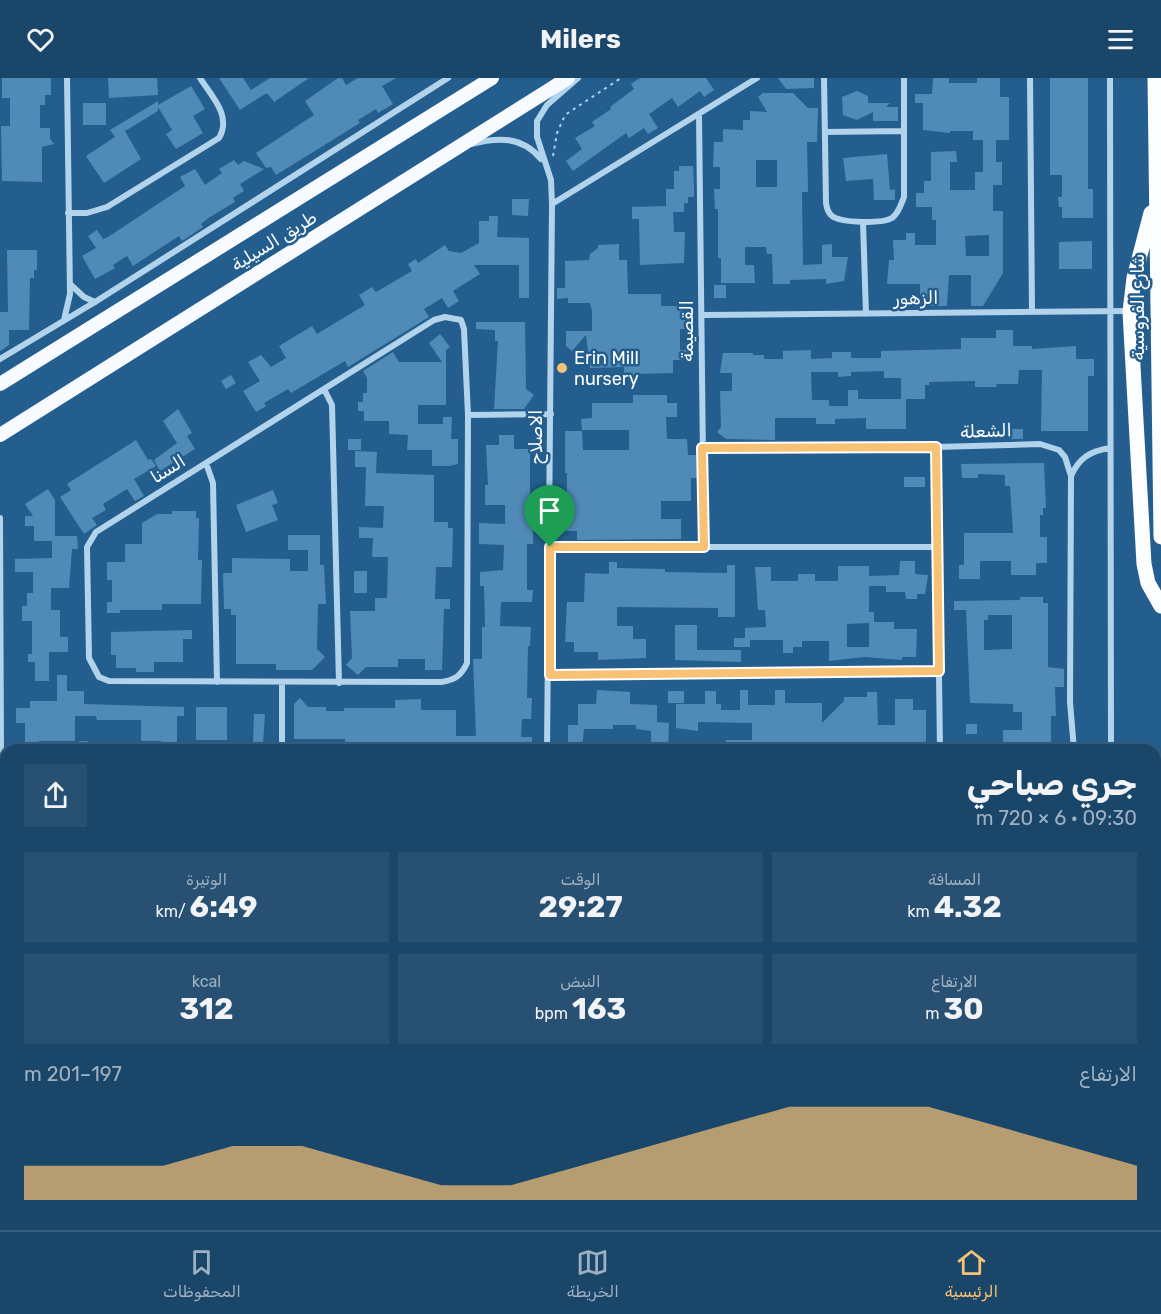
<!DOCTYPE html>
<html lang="ar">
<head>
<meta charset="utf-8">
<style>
  :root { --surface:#1a466a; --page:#275072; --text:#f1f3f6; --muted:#9fb1c1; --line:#385e7e; --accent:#f7c275 }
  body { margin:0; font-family:Rubik,Vazirmatn,sans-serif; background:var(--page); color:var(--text); direction:rtl; height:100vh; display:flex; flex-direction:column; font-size:22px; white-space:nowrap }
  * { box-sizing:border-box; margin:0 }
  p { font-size:20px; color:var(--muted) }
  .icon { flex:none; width:33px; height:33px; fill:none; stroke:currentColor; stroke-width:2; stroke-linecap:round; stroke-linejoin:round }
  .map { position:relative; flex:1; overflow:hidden; direction:ltr }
  .details { position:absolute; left:0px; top:666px; width:1161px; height:486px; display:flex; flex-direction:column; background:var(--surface); border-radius:18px 18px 0 0; box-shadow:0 3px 9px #0003,0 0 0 2px var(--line); direction:rtl }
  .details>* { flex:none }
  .pin { position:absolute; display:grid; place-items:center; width:51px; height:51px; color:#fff; margin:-62px -26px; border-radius:50% 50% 50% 0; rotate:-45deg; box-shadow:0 0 6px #0007 }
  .pin .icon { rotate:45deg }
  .round { display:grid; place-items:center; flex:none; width:63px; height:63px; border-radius:0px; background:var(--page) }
  .head { display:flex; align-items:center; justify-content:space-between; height:102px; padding:0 24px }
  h1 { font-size:33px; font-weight:700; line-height:45px }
  .stats { display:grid; grid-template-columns:repeat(3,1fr); gap:9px; height:102px; padding:6px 24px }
  .stats div { display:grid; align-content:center; border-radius:0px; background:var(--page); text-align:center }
  .stats b { font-size:30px; font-weight:700 }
  .stats small { font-size:16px; font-weight:400 }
  .stats p { font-size:16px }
  .chart { height:168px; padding:12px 24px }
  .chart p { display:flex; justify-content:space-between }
  .chart svg { width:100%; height:108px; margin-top:6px; fill:var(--accent); opacity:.7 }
  header { display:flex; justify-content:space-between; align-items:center; height:78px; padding:0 24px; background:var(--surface); font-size:27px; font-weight:700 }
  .tab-bar { display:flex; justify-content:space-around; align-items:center; height:84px; border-top:2px solid var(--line); background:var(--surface); font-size:16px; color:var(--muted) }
  .tab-bar a { display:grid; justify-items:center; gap:3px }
  .tab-bar .selected { color:var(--accent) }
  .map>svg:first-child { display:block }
  .building { fill:#508ab7; fill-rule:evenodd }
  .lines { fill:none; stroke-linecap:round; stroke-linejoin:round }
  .path { stroke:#b2d3ec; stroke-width:2; stroke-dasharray:3 4.5; stroke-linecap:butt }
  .minor { stroke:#b2d3ec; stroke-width:6 }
  .primary { stroke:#f7fbff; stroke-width:14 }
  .trunk { stroke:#fbfdff; stroke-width:15 }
  .route-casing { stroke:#fff; stroke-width:12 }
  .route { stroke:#f7c275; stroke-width:8 }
  .poi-dot { fill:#f7c275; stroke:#235e8e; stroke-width:2 }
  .labels { text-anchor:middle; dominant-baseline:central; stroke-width:5; stroke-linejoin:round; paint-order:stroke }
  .street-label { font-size:18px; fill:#fff; stroke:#235e8e }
  .poi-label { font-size:18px; fill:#fff; stroke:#235e8e; text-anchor:start }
</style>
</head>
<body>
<header><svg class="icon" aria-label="menu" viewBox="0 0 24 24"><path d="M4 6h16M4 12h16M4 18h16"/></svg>Milers<svg class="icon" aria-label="heart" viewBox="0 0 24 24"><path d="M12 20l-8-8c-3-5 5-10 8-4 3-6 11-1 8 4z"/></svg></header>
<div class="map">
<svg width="1161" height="1152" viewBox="0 0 1161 1152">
  <rect width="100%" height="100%" fill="#235e8e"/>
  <!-- building -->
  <path class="building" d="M2 0H51V17H45V27H40V50H50V61L54 66 42 69V104L2 103 1 48H10V20H2Z
    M108 0H157L158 17 109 20Z
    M219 0H243L251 12 270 0H309L274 24 268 16H265L240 32Z
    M338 0H342L346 7 358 0H396L382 8 393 26 378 35 376 31 358 42 360 45 276 97 271 89 266 90 256 75 314 37 305 23Z
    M640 0H706L714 12 704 19 700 13 678 29 672 20 649 36 658 50 648 56 644 50 629 60 626 55 573 93 566 83 582 71 575 60 595 48 592 44 611 31 610 29 634 11 631 6Z
    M778 0H814V10L786 11Z
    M933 0H949V5H977V0H1000V19H1009V62H996V84H1002V107H993V133H1003V195L983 228H971V197H949L947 228H925V217H920V206H887L889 182H894L893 162H906V155H915V167H936V142H932V129H916V115H924V103H931V74L956 73 957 84H950V112H975V94H983V62H973V53H950V55L923 52V25H915V16H932ZM989 157V178H966L965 158Z
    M1050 0H1088V111H1093V140H1062V129H1059L1058 119H1062V97H1050Z
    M191 8 205 31 193 38 203 55 176 71 166 56 172 52 158 29V33L125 53 141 81 104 105 86 78 115 59 110 52 158 23V27Z
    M857 13 868 18V25H890L886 29H898V43H873V34L857 42 843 37 842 19Z
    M763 15H793L808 30H818L817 64H807L808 114H802L803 187 822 186V167L832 166V179H848L844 203 826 206V201L790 202V206H773L772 176H767L766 169H745V187H754L755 205H721V180H718V131H715L714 111H720V89H713L714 64H723V51L743 52V42H750V33L767 34 758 19ZM756 82H777V109H756Z
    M83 25H106V47H83Z
    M887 76 890 112 895 111V122H874L873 101 846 103 843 80Z
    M234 82 238 87 244 83 264 91 240 106 244 113 233 120 235 124 210 139 201 146 203 149 182 163 179 158 133 188 127 178 113 187 115 190 95 201 82 178 96 170 88 158 97 152 103 161 108 159 185 108 180 99 195 91 205 107 222 95 219 91Z
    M679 88H693L694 108V119H688V125H684V134H673L674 154H685L684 185 640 187 639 141H632V129L666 128V111H674V93H679Z
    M512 121H529L528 138 512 137Z
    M489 138H498L497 159 529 160V220H519V187H474L480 196 453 213 459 223 448 230 442 220 424 231 429 239 348 289 345 283 291 315 288 311 264 325 266 328 256 334 243 313 260 303 248 284 261 277 271 289 286 280 279 268 312 248 317 256 365 227 359 217 372 209 376 214 412 193 408 186 416 181 418 185 445 167 449 173 461 175 479 165V143H489Z
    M1092 163V191H1059V164Z
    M619 166V182H627L628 216H661V228H681V242H687V251H680V272H688V282H673V295L636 296V299H624V289L590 290 586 257 572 273 566 268V253H592V233L590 225H568V220L557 221V210H565V183L589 182 590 176 598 170V167Z
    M7 172H37V192H34V200H30L29 252H9V267L0 273V234H8Z
    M714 207H726V220H714Z
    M476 244H525L526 311 534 317 524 331H494L498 263H495V252L476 251Z
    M996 252H1013V268H1032V271L1076 268V281H1094V298H1088V353H1041L1042 292H1019L1018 306H996L997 309H975V303L929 304V307H925V321H901V300H884V293L851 294V298L838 299V294H811L812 322H829V328H848V312H858V321H906V351H866V340L835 341V346H816V340H775V362L726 361 717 354 721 349 720 313H732V295H720L723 275H753V277H764V281H783V273L811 272V281L832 280V274H851V280H881V273L961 271V260H996Z
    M440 256 450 269 446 272V327H418V346H443V339H452L451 361H458V386L449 388H432V372H407L408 357 389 356V343H364V333H358V324H363V315H367V300L363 293 393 274 399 284H442L429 265Z
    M231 297 236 305 226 311 221 303Z
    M633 317H667V325H677V339H666L667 361H687L688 377H696L697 400H691V423H661V441H681V461L577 462V453H566L567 395H565V353H582L583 372H629V352H582L581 341 592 340V325H633Z
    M178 331 192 355 187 358 195 371 160 393 154 382 177 365 163 343Z
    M1011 351H1023V361H1011Z
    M499 357H514V371H530V417H538V450L533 449V466H527V512H533L532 524H501L500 548 531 549 530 568H528L527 620H532L531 641H522L521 659H532V672H345V661H294V626L300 620 308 629H326V633H344V630H395V622L421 621V632H456V658H476L473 581H482V549H485L484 508H480V494L503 492 504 467 479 466V445L505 446V427H485V407H488L486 367H499Z
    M348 361H361V372H348Z
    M136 362 148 382 151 381 156 388 134 401 144 418 135 423 127 411 103 426 106 432 92 440 97 447 84 456 60 419 71 412 67 406Z
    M355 373 377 374 376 395 434 397V444H448V450H453L452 489H436L435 521H450V531H444L442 592H425V581H398V589H366L358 597 346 587 352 580 350 533H375V520H387L388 479H372L373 460H359V449L383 450 384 428H365L366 389H355Z
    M1044 385 1046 430H1043V437H1040V459H1047V485H1036V497H1011V483H980V501H959V487H964V455H1013L1010 408H1005V397L978 396V400H962L961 386Z
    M904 399H925V409H904Z
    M48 411 55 422V458H77L78 471H72L69 510H51V532H60V559H68V574H49V603H35V584H28V576H32V543H22V528H27V515H33V494H15V481L52 480V463H34V448H25V438H33L25 426Z
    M273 412 278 425 272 427 278 442 246 454 236 427Z
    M172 433H196V440H199L198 482H202L201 526H162V532H120V535H107V524H112V502H107V484H125V466H142V445L157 436H172Z
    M288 457H320V487H324L326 526H318L317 571 325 579 312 592H276V586H236V537H231V531H224L223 495H232V480L290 481V493H308V472H288Z
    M900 483H915V496L928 497 925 516H917V521H906L905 514H886V508H869V534H874V544H894V551H917L916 579H902V582L864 579 829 583V563H802V569H793V575H783V562H750V569H734V560H745V550L766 549 765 532H758L755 489H771V503H798V496H815V503H838V488H869V498L899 497ZM869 545V569H847V546Z
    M609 484H617V490L665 491V494L727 495V487H735V539H718V530L617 529V548H633V561H646V580L598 582V574H574V564H565L567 524H584L585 495 609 496Z
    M354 493H367V515H354Z
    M1020 519H1043V525H1048V589L1064 591V609H1055L1056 638H1051V665H1032V672H1003V652H1022V634H1013V626L970 625 966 532H954V523L1020 522ZM988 537H1012V571L984 572V542H988Z
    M675 547H697V572H741V584L675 582Z
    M192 552V561H183V584H154V594H136V590H116V577H111V554Z
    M57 597H67V613H84V626L184 629V638H177V672H161V663H141V642H97L96 638H75V663H39V672H25V645H16V630H30V623H57Z
    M597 612 630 614V626L657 627V644L669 645 668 670H651V653L636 651V647H613V651H584L582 670H572V664H568V647H578V626H596Z
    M740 612H748V627H775V612H785V625H822V645L844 623V619H867V614H877L878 647H895V621H913V632H926V672H726V662H752V645L698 644V653L676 650V626H705V613H716V626H721V632H740Z
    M668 613H684V625H668Z
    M196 629H227V662H196Z
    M254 636H265L263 666H253Z
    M966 646H977V656H966Z
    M79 663H88V672H79Z"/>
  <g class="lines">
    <!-- path -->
    <path class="path" d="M553 78 557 55 565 37 621 0"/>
    <!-- minor -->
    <path class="minor" d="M824 0 826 125C827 130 827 134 832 138 841 145 882 146 892 140 899 135 901 126 904 119V0
      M1030 0 1032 234
      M1110 0 1111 672
      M699 36 704 469
      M825 54 904 53
      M471 66C498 59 522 58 541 81
      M552 126 757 0
      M68 135H87L107 129 219 60C232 38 212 19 200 0
      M863 144 866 236
      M71 207 84 219 95 224
      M703 237 1128 233
      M445 239 461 242 464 251 468 337 467 585C461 598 455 602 441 604L109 603 99 599 89 580 87 469 96 454 434 242Z
      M64 242 70 216 67 0
      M0 281 95 224 448 0
      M324 311 332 327 339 605
      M468 337 551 336
      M936 369 940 672
      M702 370 936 369 1040 366 1059 372 1065 379 1071 398 1070 624 1074 672
      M206 385 213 405 217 604
      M1071 398C1079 380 1090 373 1110 370
      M0 440 3 1152
      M550 469H937
      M550 597 939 593
      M282 672V605
      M547 672 552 126 551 102 537 59V43L547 27 578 0
      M308 1146V1152
      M699 1146V1152
      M829 1146V1152
      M943 1146V1152
      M1080 1146V1152
      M92 1152V1146
      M227 1152 228 1146
      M445 1152V1146
      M571 1152V1146"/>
    <!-- primary -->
    <path class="primary" d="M0 306 492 0
      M0 357 568 0"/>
    <!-- trunk -->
    <path class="trunk" d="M1155 0 1161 459
      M1151 135 1134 200 1130 234 1144 486 1148 505 1161 528
      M1155 921 1161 941"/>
  </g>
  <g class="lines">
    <!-- route casing -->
    <g class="route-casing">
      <path id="route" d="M936 369 939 593 550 597V469H704L702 370Z"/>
    </g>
    <!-- route -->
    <use href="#route" class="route"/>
  </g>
  <!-- markers -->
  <circle class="poi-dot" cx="562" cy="290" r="6"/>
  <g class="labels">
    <!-- street labels -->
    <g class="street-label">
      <text transform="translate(274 163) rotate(-32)">طريق السيلية</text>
      <text transform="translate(916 220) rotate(-1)">الزهور</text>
      <text transform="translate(1138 229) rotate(-90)">شارع الفروسية</text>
      <text transform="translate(687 253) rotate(-90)">القصيمة</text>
      <text transform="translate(986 353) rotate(-2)">الشعلة</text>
      <text transform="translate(536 359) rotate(-90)">الاصلاح</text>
      <text transform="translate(168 391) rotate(-32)">السنا</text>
    </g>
    <!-- poi labels -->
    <g class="poi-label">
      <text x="574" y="280">Erin Mill<tspan x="574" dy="21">nursery</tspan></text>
    </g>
  </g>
</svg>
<div class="pin" style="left:550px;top:469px;background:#1e9e55"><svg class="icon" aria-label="arrive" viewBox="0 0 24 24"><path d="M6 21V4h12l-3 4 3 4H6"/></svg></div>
<section class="details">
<div class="head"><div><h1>جري صباحي</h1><p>09:30 · 6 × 720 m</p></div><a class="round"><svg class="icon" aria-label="share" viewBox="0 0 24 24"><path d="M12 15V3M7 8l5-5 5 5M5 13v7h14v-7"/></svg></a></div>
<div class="stats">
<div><p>المسافة</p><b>4.32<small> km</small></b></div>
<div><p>الوقت</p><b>29:27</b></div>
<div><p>الوتيرة</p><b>6:49<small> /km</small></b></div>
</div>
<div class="stats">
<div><p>الارتفاع</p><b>30<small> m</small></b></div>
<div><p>النبض</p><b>163<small> bpm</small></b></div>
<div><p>kcal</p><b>312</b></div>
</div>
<div class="chart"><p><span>الارتفاع</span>197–201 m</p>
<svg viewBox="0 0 160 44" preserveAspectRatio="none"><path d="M0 44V30L10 30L20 30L30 22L40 22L50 30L60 38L70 38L80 30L90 22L100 14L110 6L120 6L130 6L140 14L150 22L160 30V44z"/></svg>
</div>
</section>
</div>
<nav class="tab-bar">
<a class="selected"><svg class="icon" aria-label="home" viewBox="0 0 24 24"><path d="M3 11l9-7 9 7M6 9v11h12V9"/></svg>الرئيسية</a>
<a><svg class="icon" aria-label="map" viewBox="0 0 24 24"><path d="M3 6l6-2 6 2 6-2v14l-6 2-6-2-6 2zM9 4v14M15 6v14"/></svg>الخريطة</a>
<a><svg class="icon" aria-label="saved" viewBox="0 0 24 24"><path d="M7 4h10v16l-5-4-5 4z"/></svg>المحفوظات</a>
</nav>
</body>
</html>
